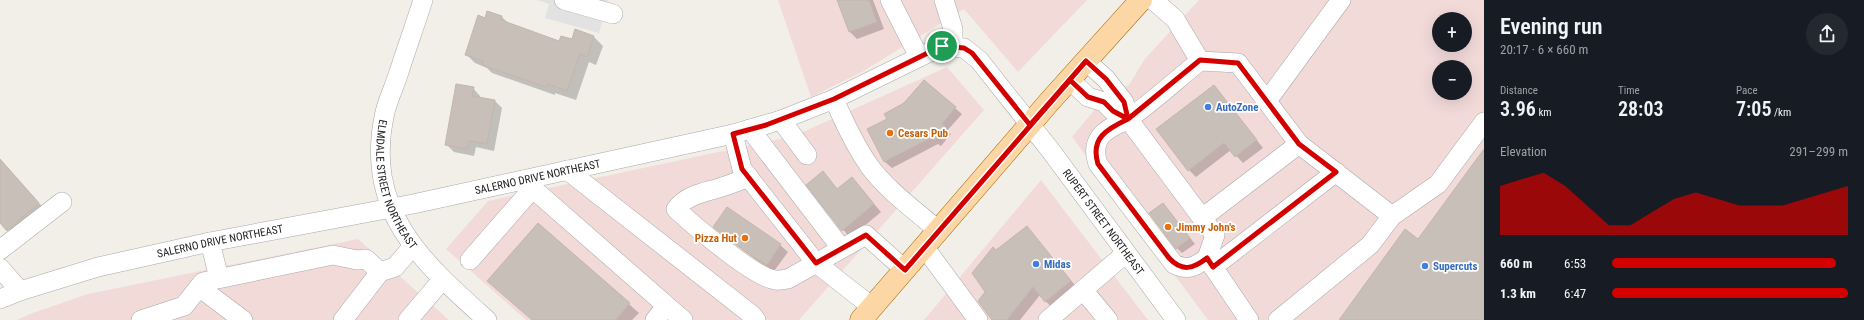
<!DOCTYPE html>
<html lang="en">
<head>
<meta charset="utf-8">
<style>
  :root { --surface:#171b24; --page:#242831; --text:#f1f3f6; --muted:#9ea1a6; --accent:#d40000 }
  body { margin:0; font-family:"Roboto Condensed",sans-serif; background:var(--page); color:var(--text); height:100vh; display:flex; flex-direction:column; font-size:15px; white-space:nowrap }
  * { box-sizing:border-box; margin:0 }
  p { font-size:13px; color:var(--muted) }
  .icon { flex:none; width:22px; height:22px; fill:none; stroke:currentColor; stroke-width:2; stroke-linecap:round; stroke-linejoin:round }
  .map { position:relative; flex:1; overflow:hidden }
  .details { display:flex; flex-direction:column; background:var(--surface); width:380px }
  .details>* { flex:none }
  .buttons { position:absolute; left:1432px; top:12px; display:grid; gap:8px }
  .buttons a { display:grid; place-items:center; width:40px; height:40px; border-radius:50%; background:var(--surface); box-shadow:0 4px 16px #0002; font-size:20px }
  .pin { position:absolute; display:grid; place-items:center; width:34px; height:34px; color:#fff; margin:-17px; border:2px solid #fff; border-radius:50%; box-shadow:0 1px 4px #0007 }
  .round { display:grid; place-items:center; flex:none; width:42px; height:42px; border-radius:21px; background:var(--page) }
  .head { display:flex; align-items:center; justify-content:space-between; height:68px; padding:0 16px }
  h1 { font-size:22px; font-weight:600; line-height:30px }
  .metrics { display:grid; grid-template-columns:repeat(3,1fr); gap:6px; height:68px; padding:4px 16px }
  .metrics div { display:grid; align-content:center }
  .metrics b { font-size:20px; font-weight:600 }
  .metrics small { font-size:11px; font-weight:400 }
  .metrics p { font-size:11px }
  .chart { height:112px; padding:8px 16px }
  .chart p { display:flex; justify-content:space-between }
  .chart svg { width:100%; height:72px; margin-top:4px; fill:var(--accent); opacity:.7 }
  ul { padding:0 16px; list-style:none; font-size:13px }
  li { display:grid; grid-template-columns:64px 48px 1fr; align-items:center; height:30px }
  li i { height:10px; border-radius:5px; background:var(--accent) }
  main { display:flex; flex:1; min-height:0 }
  .map>svg:first-child { display:block }
  .commercial { fill:#f2dad9; fill-rule:evenodd }
  .parking { fill:#e2e2e2 }
  .shadow { fill:#0003 }
  .building { fill:#c7bfb8; stroke:#c4b6ab }
  .lines { fill:none; stroke-linecap:round; stroke-linejoin:round }
  .minor-casing { stroke:#a9a9a9; stroke-width:20 }
  .major-casing { stroke:#a06b00; stroke-width:23 }
  .minor { stroke:#fff; stroke-width:19 }
  .major { stroke:#fcd6a4; stroke-width:22 }
  .route-casing { stroke:#fff; stroke-width:8 }
  .route { stroke:#d40000; stroke-width:5 }
  .shop-dot { fill:#3f7fe0; stroke:#fff; stroke-width:1.5 }
  .food-dot { fill:#e8710a; stroke:#fff; stroke-width:1.5 }
  .labels { text-anchor:middle; dominant-baseline:central; stroke-width:3.5; stroke-linejoin:round; paint-order:stroke }
  .shop-label { font-size:11px; font-weight:bold; fill:#366cbe; stroke:#fff; text-anchor:start }
  .food-label { font-size:11px; font-weight:bold; fill:#c56008; stroke:#fff; text-anchor:start }
  .street-label { font-size:11px; fill:#222; stroke:#fff }
</style>
</head>
<body>
<main>
<div class="map">
<svg width="1484" height="320" viewBox="0 0 1484 320">
  <rect width="100%" height="100%" fill="#f2efe9"/>
  <!-- commercial -->
  <path class="commercial" d="M778 0H1087L1018 72 964 9 862 72 811 97Z
    M1199 0H1484V320H1208L1072 137 1096 108 1119 89 1129 85 1144 60ZM1439 19H1465V45H1439ZM1439 67H1465V93H1439Z
    M947 67 984 110 799 320H526L446 249 488 201 794 136Z
    M1041 180 1148 320H924Z
    M358 239 449 320H17L30 314 88 294Z"/>
  <!-- parking -->
  <path class="parking" d="M537 0H608L599 33 545 18 549 4Z"/>
  <!-- shadow -->
  <path class="shadow" d="M838 0H873L884 29 857 39 850 32Z
    M502 17 509 24 560 42 573 41 576 31 594 37 603 46 596 65 589 62 576 100 555 93V95L492 73 487 68 475 63 466 54 485 19Z
    M924 82 962 114 947 131 951 134 941 146 938 144 892 168 885 162 868 130 888 119Z
    M1214 86 1263 148 1243 163 1231 150 1196 177 1189 170Z
    M473 88 480 96V98L495 101 502 108 494 151 476 147 474 156 454 152 446 144Z
    M0 160 47 212 17 239 0 221Z
    M852 178 881 212 850 238 808 185 830 180 838 190Z
    M1163 204 1195 244 1182 253 1177 248Z
    M538 224 639 313 632 320H532Z
    M714 227 780 245 788 252 774 271 755 259Z
    M1027 227 1078 289 1053 309 1040 295 1020 320H993L986 292 996 251Z"/>
  <!-- building -->
  <path class="building" d="M837 0H869L877 22 849 32Z
    M487 11 502 16 501 20 559 41 561 36 572 39 575 29 594 36 587 57 580 54 567 91 547 84 546 87 482 65 483 61 465 55 478 15 485 18Z
    M924 80 956 107 942 124 946 127 934 141 931 138 884 162 867 129 887 119 884 114 904 103Z
    M456 84 474 87 472 96 495 100 487 144 469 141 467 149 445 145Z
    M1214 85 1257 140 1235 157 1224 143 1188 171 1156 129Z
    M1484 149V320H1339L1405 229 1418 239Z
    M0 159 39 203 7 231 0 223Z
    M823 171 837 189 852 177 874 204 842 231 806 185Z
    M1163 203 1190 238 1176 249 1149 213Z
    M727 207 781 244 767 265 746 252 713 227Z
    M538 223 630 303 616 320H532L487 281Z
    M1027 226 1071 281 1045 302 1033 287 1007 320H992L978 301 985 292 972 273 993 247 996 250Z"/>
  <g class="lines">
    <!-- minor casing -->
    <g class="minor-casing">
      <g id="minor">
        <path id="s1" d="M423 0C415 25 406 50 398 75 394 87 388 100 385 112 363 210 421 261 487 320"/>
        <path d="M564 0 613 14"/>
        <path d="M890 0 919 57"/>
        <path d="M944 0 953 29V46"/>
        <path d="M1153 0 1175 19 1200 61"/>
        <path d="M1086 61 1106 79 1124 102 1128 119"/>
        <path d="M1070 80 1088 97 1104 102 1113 111 1128 119 1202 218 1299 144 1238 63 1200 61C1176 80 1153 102 1128 119 1118 125 1108 127 1100 137 1094 146 1095 154 1098 164L1174 264C1188 271 1195 267 1207 258"/>
        <path d="M834 99C844 122 855 146 870 167 888 191 917 212 939 231"/>
        <path d="M1267 101 1341 0"/>
        <path d="M781 120 807 155"/>
        <path d="M750 129 841 248"/>
        <path d="M733 134 742 169 816 263 872 307"/>
        <path d="M1299 144 1392 216"/>
        <path d="M567 170 752 315 756 320"/>
        <path d="M749 177C739 181 729 185 719 188 702 193 687 195 676 209 693 225 756 279 776 280 780 281 784 279 788 279L866 235 905 270"/>
        <path d="M523 180 683 320"/>
        <path d="M1202 218 1215 235 1207 258 1249 320"/>
        <path d="M210 242 219 278"/>
        <path d="M925 248 978 320"/>
        <path d="M0 250 62 202"/>
        <path d="M470 260 533 188"/>
        <path d="M1213 267 1336 172"/>
        <path d="M0 268 20 291"/>
        <path d="M199 287 243 320"/>
        <path d="M1083 290 1126 253"/>
        <path id="s2" d="M0 299 20 291 98 267 210 242 413 204 733 134 781 120 834 99 942 46 964 48 979 60 1051 151 1176 320"/>
        <path d="M141 320 184 306 203 282 333 255 357 260 366 259 380 272"/>
        <path d="M343 320 380 272 395 267 413 246"/>
        <path d="M408 320 442 280"/>
        <path d="M655 320 666 306"/>
        <path d="M1048 320 1083 290 1108 320"/>
        <path d="M1278 320 1370 245 1392 216 1438 184 1484 122"/>
      </g>
    </g>
    <!-- major casing -->
    <g class="major-casing">
      <path id="major" d="M861 320 1050 101 1141 0"/>
    </g>
    <!-- minor -->
    <use href="#minor" class="minor"/>
    <!-- major -->
    <use href="#major" class="major"/>
  </g>
  <g class="lines">
    <!-- route casing -->
    <g class="route-casing">
      <path id="route" d="M942 46 834 99 766 125 733 134 742 169 816 263 866 235 905 270 1070 80 1088 97 1104 102 1113 111 1128 119 1200 60 1238 63 1299 144 1336 172 1213 267 1207 258C1193 269 1182 272 1169 258L1098 164C1090 138 1107 129 1128 119L1124 102 1106 79 1086 61C1068 82 1049 103 1030 125L972 53 964 48 942 46"/>
    </g>
    <!-- route -->
    <use href="#route" class="route"/>
  </g>
  <!-- markers -->
  <g class="shop-dot">
    <circle cx="1208" cy="107" r="4"/>
    <circle cx="1036" cy="264" r="4"/>
    <circle cx="1425" cy="266" r="4"/>
  </g>
  <g class="food-dot">
    <circle cx="890" cy="133" r="4"/>
    <circle cx="1168" cy="227" r="4"/>
    <circle cx="745" cy="238" r="4"/>
  </g>
  <g class="labels">
    <!-- shop labels -->
    <g class="shop-label">
      <text x="1216" y="107">AutoZone</text>
      <text x="1044" y="264">Midas</text>
      <text x="1433" y="266">Supercuts</text>
    </g>
    <!-- food labels -->
    <g class="food-label">
      <text x="898" y="133">Cesars Pub</text>
      <text x="1176" y="227">Jimmy John's</text>
      <text x="737" y="238" text-anchor="end">Pizza Hut</text>
    </g>
    <!-- street labels -->
    <g class="street-label">
      <text stroke="none"><textPath href="#s2" startOffset="552">SALERNO DRIVE NORTHEAST</textPath></text>
      <text stroke="none"><textPath href="#s1" startOffset="194">ELMDALE STREET NORTHEAST</textPath></text>
      <text stroke="none"><textPath href="#s2" startOffset="1225">RUPERT STREET NORTHEAST</textPath></text>
      <text stroke="none"><textPath href="#s2" startOffset="228">SALERNO DRIVE NORTHEAST</textPath></text>
    </g>
  </g>
</svg>
<div class="buttons">
<a>+</a>
<a>−</a>
</div>
<div class="pin" style="left:942px;top:46px;background:#1e9e55"><svg class="icon" aria-label="arrive" viewBox="0 0 24 24"><path d="M6 21V4h12l-3 4 3 4H6"/></svg></div>
</div>
<section class="details">
<div class="head"><div><h1>Evening run</h1><p>20:17 · 6 × 660 m</p></div><a class="round"><svg class="icon" aria-label="share" viewBox="0 0 24 24"><path d="M12 15V3M7 8l5-5 5 5M5 13v7h14v-7"/></svg></a></div>
<div class="metrics">
<div><p>Distance</p><b>3.96<small> km</small></b></div>
<div><p>Time</p><b>28:03</b></div>
<div><p>Pace</p><b>7:05<small> /km</small></b></div>
</div>
<div class="chart"><p><span>Elevation</span>291–299 m</p>
<svg viewBox="0 0 160 44" preserveAspectRatio="none"><path d="M0 44V14L10 10L20 6L30 14L40 26L50 38L60 38L70 30L80 22L90 18L100 22L110 26L120 26L130 26L140 22L150 18L160 14V44z"/></svg>
</div>
<ul>
<li><b>660 m</b>6:53<i style="width:95%"></i></li>
<li><b>1.3 km</b>6:47<i style="width:100%"></i></li>
</ul>
</section>
</main>
</body>
</html>
